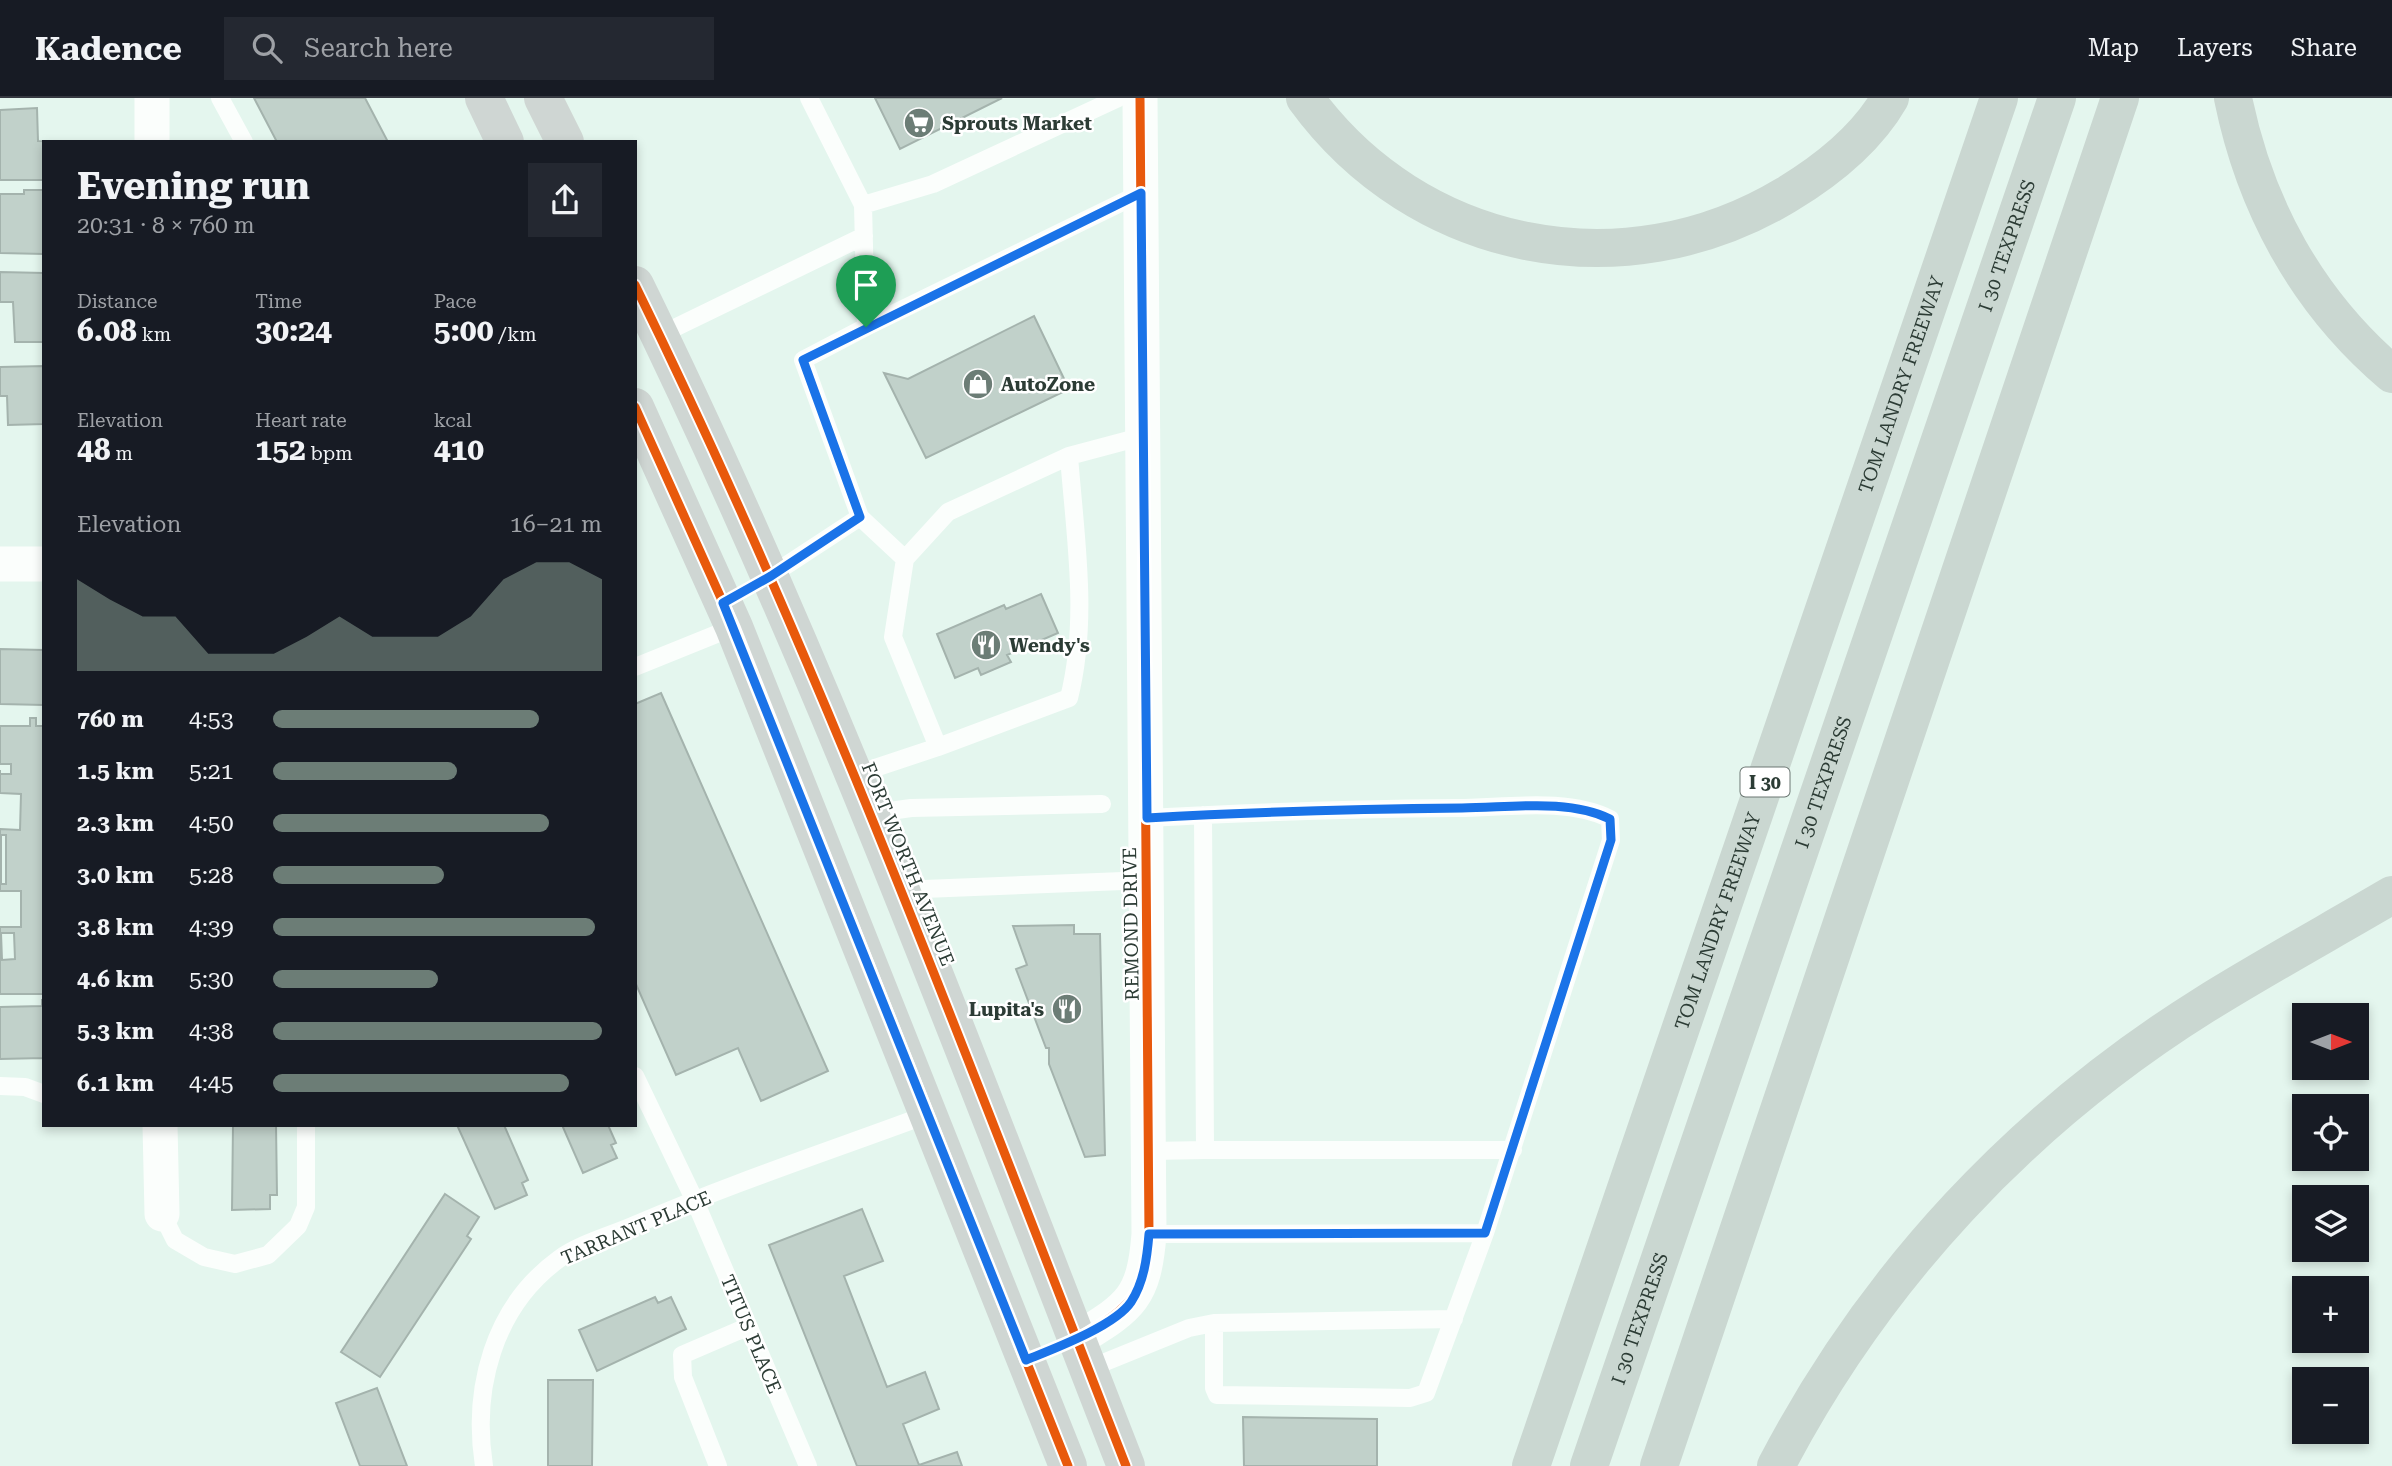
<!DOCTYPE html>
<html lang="en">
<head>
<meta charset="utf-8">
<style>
  :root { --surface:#171b24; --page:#242831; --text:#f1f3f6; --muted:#9ea1a6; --line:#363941; --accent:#6c7d76 }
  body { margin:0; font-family:"Roboto Serif",serif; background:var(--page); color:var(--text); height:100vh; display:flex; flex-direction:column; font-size:26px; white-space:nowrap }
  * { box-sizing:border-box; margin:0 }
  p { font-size:23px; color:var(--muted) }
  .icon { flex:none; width:38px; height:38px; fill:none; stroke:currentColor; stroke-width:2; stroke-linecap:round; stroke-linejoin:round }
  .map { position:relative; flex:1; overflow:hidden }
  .sheet { position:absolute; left:42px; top:42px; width:595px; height:987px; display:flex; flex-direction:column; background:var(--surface); border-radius:0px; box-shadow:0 4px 10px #0003 }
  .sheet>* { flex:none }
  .needle { width:46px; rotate:90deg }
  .controls { position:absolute; left:2292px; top:905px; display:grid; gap:14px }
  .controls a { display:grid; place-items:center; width:77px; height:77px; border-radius:0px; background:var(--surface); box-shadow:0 4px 10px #0003; font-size:35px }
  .pin { position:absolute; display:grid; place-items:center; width:60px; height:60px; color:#fff; margin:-72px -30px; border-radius:50% 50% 50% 0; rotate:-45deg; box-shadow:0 0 7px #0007 }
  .pin .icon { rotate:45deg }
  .round { display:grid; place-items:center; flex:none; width:74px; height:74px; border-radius:0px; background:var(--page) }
  .head { display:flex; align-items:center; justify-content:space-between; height:119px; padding:0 35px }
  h1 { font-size:38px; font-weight:700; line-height:52px }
  .stats { display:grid; grid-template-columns:repeat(3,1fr); gap:10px; height:119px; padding:7px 35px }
  .stats div { display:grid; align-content:center }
  .stats b { font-size:30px; font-weight:700 }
  .stats small { font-size:19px; font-weight:400 }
  .stats p { font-size:19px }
  .chart { height:196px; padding:14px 35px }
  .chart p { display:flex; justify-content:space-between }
  .chart svg { width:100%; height:126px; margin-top:7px; fill:var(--accent); opacity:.7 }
  ul { padding:0 35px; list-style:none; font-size:23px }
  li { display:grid; grid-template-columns:112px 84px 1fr; align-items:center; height:52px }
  li i { height:18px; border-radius:9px; background:var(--accent) }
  header { display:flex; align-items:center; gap:42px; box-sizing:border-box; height:98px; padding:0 35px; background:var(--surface); border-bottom:2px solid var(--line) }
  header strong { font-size:33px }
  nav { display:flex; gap:38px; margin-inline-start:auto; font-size:24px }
  .search { width:490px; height:63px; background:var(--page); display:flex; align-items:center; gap:18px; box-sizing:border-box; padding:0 24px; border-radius:0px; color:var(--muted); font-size:26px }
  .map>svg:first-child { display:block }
  .building { fill:#c1d1ca; stroke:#a4b3ad; stroke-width:2; fill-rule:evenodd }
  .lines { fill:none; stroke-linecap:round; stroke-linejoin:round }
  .lane { stroke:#fbfefc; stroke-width:18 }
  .street { stroke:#fbfefc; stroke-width:35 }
  .secondary { stroke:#cfd6d3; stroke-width:38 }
  .highway { stroke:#cad7d1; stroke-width:38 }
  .cycleway-casing { stroke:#fff; stroke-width:13 }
  .cycleway { stroke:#e8590c; stroke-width:9 }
  .route-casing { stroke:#fff; stroke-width:14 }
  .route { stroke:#1a73e8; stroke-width:9 }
  .labels { text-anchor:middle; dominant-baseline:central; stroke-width:5; stroke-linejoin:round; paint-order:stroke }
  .shield { fill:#fff; stroke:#6b7672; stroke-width:2 }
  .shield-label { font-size:18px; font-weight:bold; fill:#2c3c35 }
  .poi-label { font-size:19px; font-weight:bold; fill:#2c3c35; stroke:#fff; text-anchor:start }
  .street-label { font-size:19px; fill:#2c3c35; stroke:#fff }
</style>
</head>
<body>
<header>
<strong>Kadence</strong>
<div class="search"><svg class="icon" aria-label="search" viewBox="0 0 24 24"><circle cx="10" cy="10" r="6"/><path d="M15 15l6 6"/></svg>Search here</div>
<nav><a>Map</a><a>Layers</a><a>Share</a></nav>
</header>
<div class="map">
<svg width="2392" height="1368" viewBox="0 0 2392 1368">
  <rect width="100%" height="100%" fill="#e4f6ee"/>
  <!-- building -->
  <path class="building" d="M254 0H365L388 44H277Z
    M875 0H1002L900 51Z
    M37 10 38 43 74 44H44V82H0V12Z
    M24 92H44V156L0 155V96H24Z
    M0 174 44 175V244H15L13 204H0Z
    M1034 218 1069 291 926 360 884 275 908 281Z
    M44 268V326L8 327 7 298H0V269Z
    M1041 496 1058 535 1007 557 1011 564 981 577 978 570 955 580 937 536 1004 507 1006 511Z
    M0 551 44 552V607L0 606Z
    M661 595 828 973 761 1003 738 950 676 977 635 884V606Z
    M30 620H36V628H44V896H0V829H21V793H0V731L20 732 21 696 0 695V672V676H11V666H0V628H30ZM1 737H6V786H1ZM1 835H14L15 861 2 862Z
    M1074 827V836H1100L1105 1057 1085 1059 1049 966V950H1046L1016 871 1027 867 1013 828Z
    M42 902H44V966L43 960 0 961V909L42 908Z
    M233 1027H276L277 1097H270V1111L232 1112Z
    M457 1027H504L528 1082 522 1085 527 1097 495 1111Z
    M562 1027H608L616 1045 611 1047 617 1060 583 1075Z
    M445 1096 479 1119 467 1138 471 1141 380 1279 341 1254Z
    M862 1111 883 1163 844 1178 887 1289 925 1274 939 1311 903 1326 919 1367 957 1354 962 1368H857L769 1147Z
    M655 1199 658 1205 671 1199 686 1231 597 1273 579 1232Z
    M548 1282H593L592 1368H548Z
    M377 1290 407 1368H360L336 1305Z
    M1243 1319 1377 1321V1368H1244Z"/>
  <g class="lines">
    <!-- lane -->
    <path class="lane" d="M220 0 244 44
      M863 107 933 86 1118 0
      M866 229 1141 95
      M660 237 864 138
      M860 419 905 461
      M770 478 860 419 803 262 866 229 863 107 809 0
      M635 569 734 529
      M938 649 1069 600C1089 521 1075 438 1069 358
      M854 677 938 649 893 539 905 461 948 414 1069 358 1144 338
      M869 716 911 710 1102 706
      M1147 720C1250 714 1354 711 1457 710 1504 710 1567 699 1610 721L1611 742 1485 1135 1149 1136
      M899 792 1148 782
      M635 978 695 1103 808 1368
      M0 988 25 989 44 996
      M1205 1052H1513
      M1151 1053 1205 1052 1203 717
      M162 1116 175 1142 204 1159 235 1166 268 1157 298 1128 306 1109V1027
      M1214 1225V1290L1217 1297 1410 1300 1426 1295 1485 1135
      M1088 1271 1189 1230 1214 1225 1454 1221
      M484 1368C472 1291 493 1209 559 1161 581 1145 613 1137 637 1126 732 1085 832 1052 929 1016
      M718 1368 683 1279 682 1257 747 1229"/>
    <!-- street -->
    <path class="street" d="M152 0V44
      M0 466H44
      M160 1027 162 1116
      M1076 1242C1129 1209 1144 1202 1149 1136L1140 0"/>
    <!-- secondary -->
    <path class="secondary" d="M484 0 505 44
      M543 0 565 44
      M635 187C823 570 971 971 1126 1368
      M635 309 734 529 1068 1368"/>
    <!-- highway -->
    <g class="highway">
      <path d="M1305 0C1417 154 1623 195 1786 97 1826 73 1867 40 1890 0"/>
      <path d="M2233 0C2255 108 2307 204 2392 276"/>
      <path id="s1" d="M1531 1368 1999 0"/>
      <path id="s2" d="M1589 1368 2057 0"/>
      <path d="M1659 1368 2120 0"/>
      <path d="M1776 1368C1875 1178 2022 1021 2204 907 2265 869 2329 834 2392 797"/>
    </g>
    <!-- cycleway casing -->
    <g class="cycleway-casing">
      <path id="cycleway" d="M635 187C823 570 971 971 1126 1368
        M635 309 734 529 1068 1368
        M1076 1242C1129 1209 1144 1202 1149 1136L1140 0"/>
    </g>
    <!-- cycleway -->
    <use href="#cycleway" class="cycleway"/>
  </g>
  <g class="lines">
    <!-- route casing -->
    <g class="route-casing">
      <path id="route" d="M1141 95 1147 720C1252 714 1357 711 1462 710 1508 710 1568 700 1610 721L1611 742 1485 1135 1149 1136C1147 1160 1144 1184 1131 1204 1115 1228 1053 1251 1026 1262L723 505 771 478 860 419 803 262Z"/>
    </g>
    <!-- route -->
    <use href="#route" class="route"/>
  </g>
  <!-- icons -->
  <defs>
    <g id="supermarket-disc" transform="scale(1.575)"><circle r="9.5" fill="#6c7d76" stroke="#fff"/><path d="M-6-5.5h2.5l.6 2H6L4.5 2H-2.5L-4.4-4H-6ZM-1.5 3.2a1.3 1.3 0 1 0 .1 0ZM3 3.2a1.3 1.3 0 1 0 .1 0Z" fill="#fff"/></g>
    <g id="shop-disc" transform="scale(1.575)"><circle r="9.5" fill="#6c7d76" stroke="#fff"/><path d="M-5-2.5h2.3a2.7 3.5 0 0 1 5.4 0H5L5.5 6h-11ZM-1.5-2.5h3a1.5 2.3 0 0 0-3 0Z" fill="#fff"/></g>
    <g id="restaurant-disc" transform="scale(1.575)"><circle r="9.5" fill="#6c7d76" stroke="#fff"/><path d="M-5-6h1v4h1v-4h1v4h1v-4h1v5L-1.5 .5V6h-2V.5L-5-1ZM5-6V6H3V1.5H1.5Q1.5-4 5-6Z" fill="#fff"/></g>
  </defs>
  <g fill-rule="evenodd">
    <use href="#supermarket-disc" x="919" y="25"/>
    <use href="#shop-disc" x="978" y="286"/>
    <use href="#restaurant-disc" x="986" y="547"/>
    <use href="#restaurant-disc" x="1067" y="911"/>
  </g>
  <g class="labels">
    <!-- shield labels -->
    <rect class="shield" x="1740.5" y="669.5" width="49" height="29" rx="5"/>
    <g class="shield-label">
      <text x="1765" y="684">I 30</text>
    </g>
    <!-- poi labels -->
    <g class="poi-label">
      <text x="942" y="25">Sprouts Market</text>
      <text x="1001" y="286">AutoZone</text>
      <text x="1009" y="547">Wendy's</text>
      <text x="1044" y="911" text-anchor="end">Lupita's</text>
    </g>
    <!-- street labels -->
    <g class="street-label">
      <text stroke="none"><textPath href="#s2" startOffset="1290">I 30 TEXPRESS</textPath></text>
      <text stroke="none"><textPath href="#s1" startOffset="1143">TOM LANDRY FREEWAY</textPath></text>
      <text stroke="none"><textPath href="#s2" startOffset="723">I 30 TEXPRESS</textPath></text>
      <text transform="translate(908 766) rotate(68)">FORT WORTH AVENUE</text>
      <text stroke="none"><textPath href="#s1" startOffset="576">TOM LANDRY FREEWAY</textPath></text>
      <text transform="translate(1131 826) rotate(-91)">REMOND DRIVE</text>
      <text transform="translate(636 1130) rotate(-23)">TARRANT PLACE</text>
      <text stroke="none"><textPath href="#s2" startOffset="156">I 30 TEXPRESS</textPath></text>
      <text transform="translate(751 1236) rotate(67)">TITUS PLACE</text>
    </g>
  </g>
</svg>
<div class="controls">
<a><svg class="needle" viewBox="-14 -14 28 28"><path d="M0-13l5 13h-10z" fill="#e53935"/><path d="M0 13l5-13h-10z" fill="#9ea1a6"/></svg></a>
<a><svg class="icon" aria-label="locate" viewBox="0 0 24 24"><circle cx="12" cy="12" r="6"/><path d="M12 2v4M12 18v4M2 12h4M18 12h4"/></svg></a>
<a><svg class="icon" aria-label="layers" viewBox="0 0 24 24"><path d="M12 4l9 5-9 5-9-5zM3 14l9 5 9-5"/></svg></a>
<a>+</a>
<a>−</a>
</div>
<div class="pin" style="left:866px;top:229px;background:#1e9e55"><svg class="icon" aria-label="arrive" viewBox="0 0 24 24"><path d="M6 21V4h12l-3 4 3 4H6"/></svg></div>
<section class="sheet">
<div class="head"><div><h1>Evening run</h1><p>20:31 · 8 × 760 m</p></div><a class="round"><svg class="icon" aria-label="share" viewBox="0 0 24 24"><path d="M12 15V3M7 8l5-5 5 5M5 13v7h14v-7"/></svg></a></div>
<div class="stats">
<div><p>Distance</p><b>6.08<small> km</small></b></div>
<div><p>Time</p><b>30:24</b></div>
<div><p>Pace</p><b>5:00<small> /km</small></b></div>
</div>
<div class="stats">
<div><p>Elevation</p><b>48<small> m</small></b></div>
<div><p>Heart rate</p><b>152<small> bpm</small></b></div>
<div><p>kcal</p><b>410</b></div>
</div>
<div class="chart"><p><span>Elevation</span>16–21 m</p>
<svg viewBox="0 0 160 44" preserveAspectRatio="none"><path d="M0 44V12L10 19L20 25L30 25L40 38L50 38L60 38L70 32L80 25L90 32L100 32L110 32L120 25L130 12L140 6L150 6L160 12V44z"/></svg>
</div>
<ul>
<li><b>760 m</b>4:53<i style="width:81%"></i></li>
<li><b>1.5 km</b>5:21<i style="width:56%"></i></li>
<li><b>2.3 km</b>4:50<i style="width:84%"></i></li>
<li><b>3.0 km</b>5:28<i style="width:52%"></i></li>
<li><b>3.8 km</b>4:39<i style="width:98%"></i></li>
<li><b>4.6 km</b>5:30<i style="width:50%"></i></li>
<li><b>5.3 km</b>4:38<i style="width:100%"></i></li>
<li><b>6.1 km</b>4:45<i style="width:90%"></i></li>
</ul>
</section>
</div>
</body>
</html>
